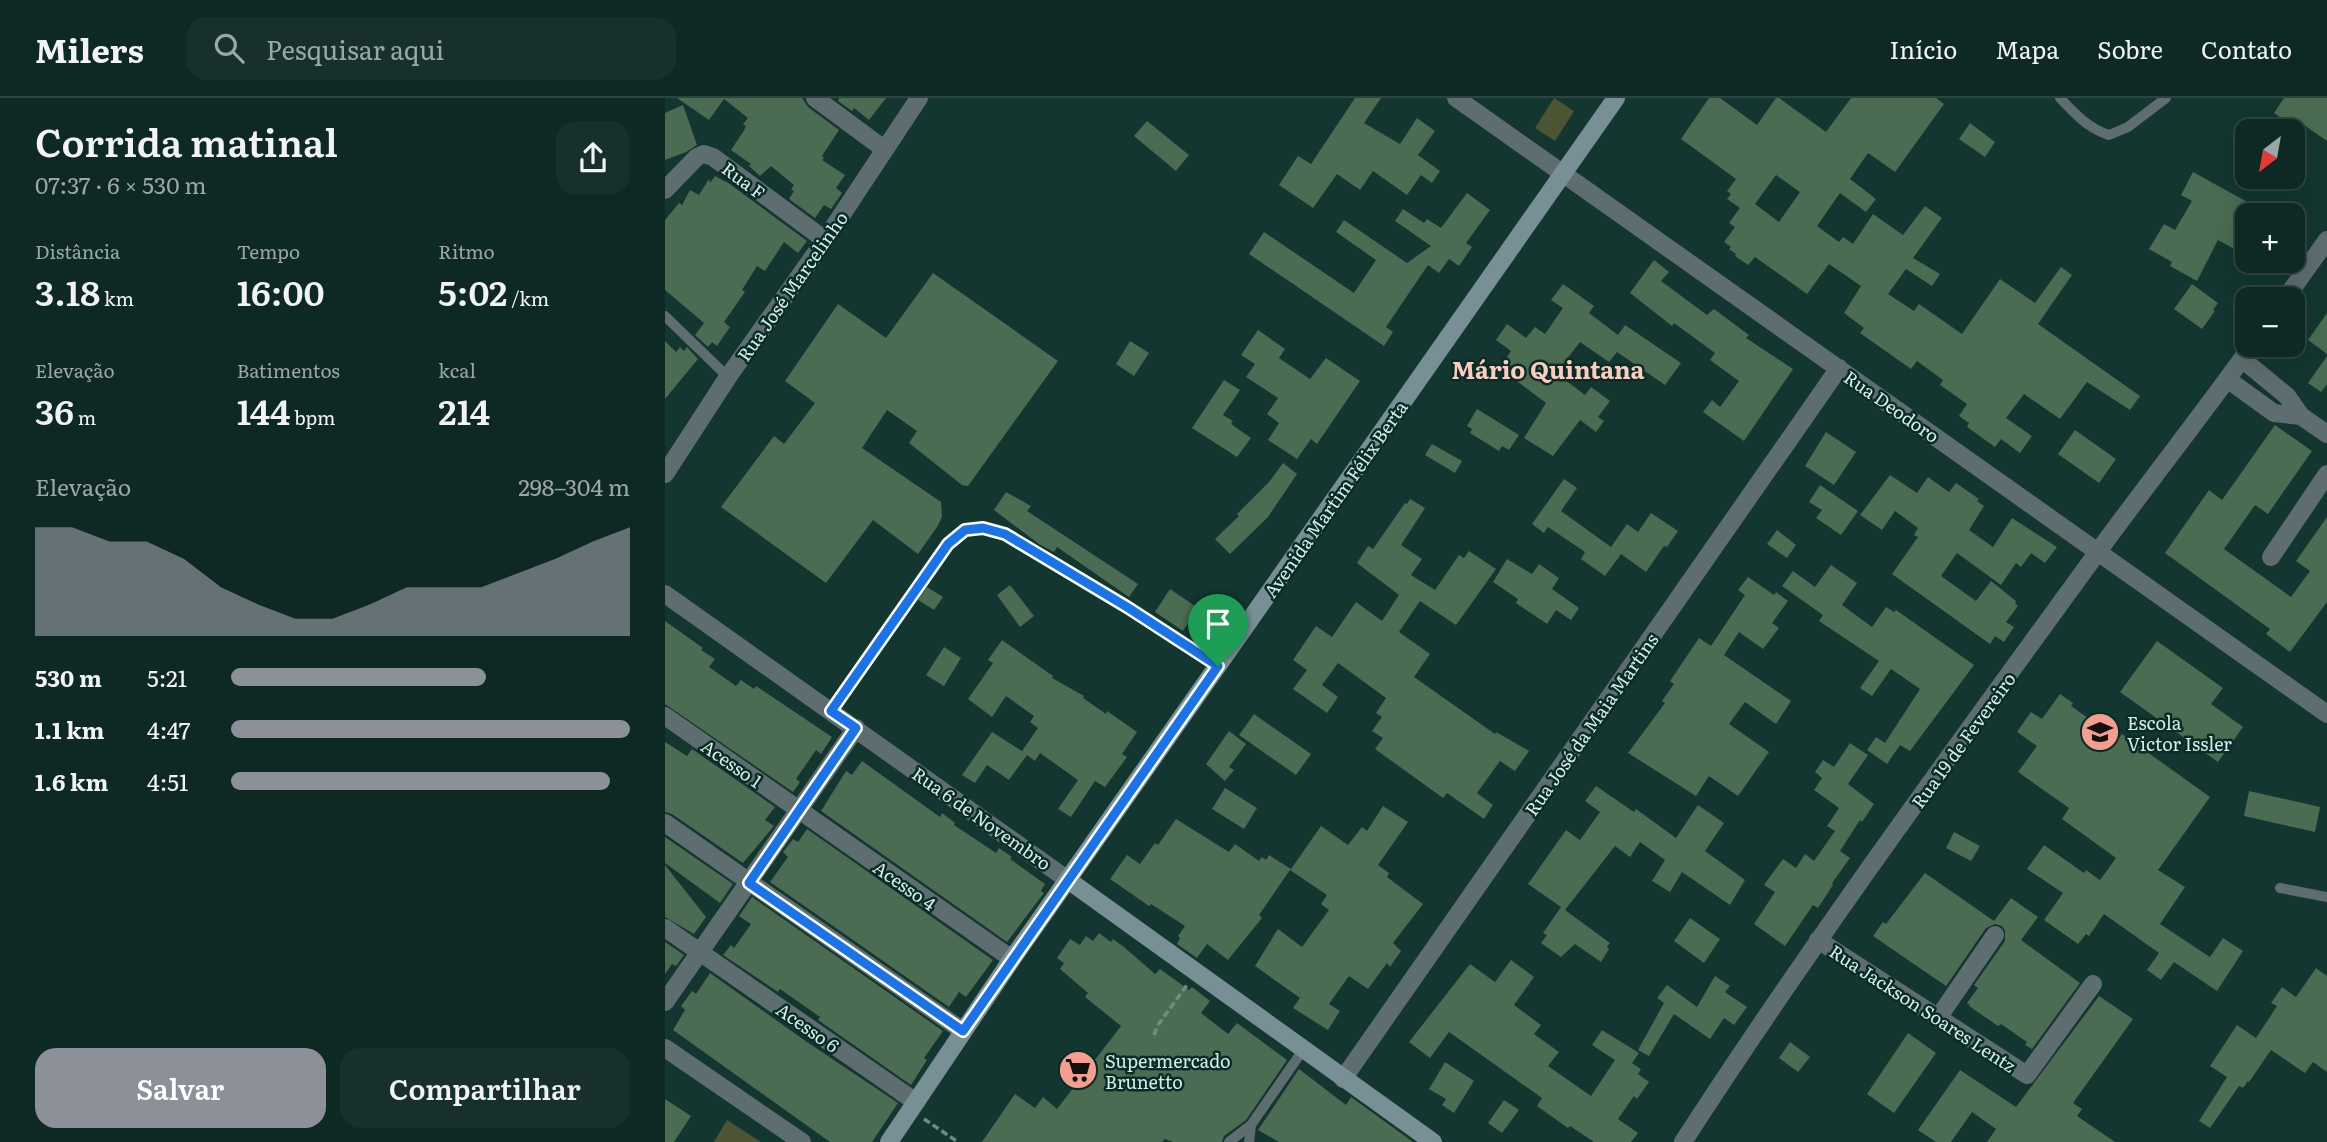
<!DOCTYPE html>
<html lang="pt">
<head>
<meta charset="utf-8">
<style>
  :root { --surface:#0e2824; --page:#17302c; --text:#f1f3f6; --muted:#9ba6a6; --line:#2e4441; --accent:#8c9099 }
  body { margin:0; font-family:Literata,serif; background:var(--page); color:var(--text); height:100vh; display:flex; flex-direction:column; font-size:26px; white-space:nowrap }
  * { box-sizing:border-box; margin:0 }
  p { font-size:23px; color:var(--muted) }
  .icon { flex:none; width:38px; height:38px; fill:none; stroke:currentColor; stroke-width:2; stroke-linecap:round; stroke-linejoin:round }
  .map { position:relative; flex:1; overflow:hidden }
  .drawer { display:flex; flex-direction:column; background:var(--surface); width:665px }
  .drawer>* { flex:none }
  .needle { width:46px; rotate:211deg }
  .buttons { position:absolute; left:1570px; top:21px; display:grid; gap:14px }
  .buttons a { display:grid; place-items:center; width:70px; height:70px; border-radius:14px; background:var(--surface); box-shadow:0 7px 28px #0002,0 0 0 2px var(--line); font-size:35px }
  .pin { position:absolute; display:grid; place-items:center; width:60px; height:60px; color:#fff; margin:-72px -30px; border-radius:50% 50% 50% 0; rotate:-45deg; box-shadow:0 0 7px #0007 }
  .pin .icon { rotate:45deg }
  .round { display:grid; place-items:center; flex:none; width:74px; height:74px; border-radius:21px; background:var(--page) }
  .overview { display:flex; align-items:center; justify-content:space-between; height:119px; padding:0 35px }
  h1 { font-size:38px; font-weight:600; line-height:52px }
  .stats { display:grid; grid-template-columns:repeat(3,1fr); gap:10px; height:119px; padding:7px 35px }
  .stats div { display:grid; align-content:center }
  .stats b { font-size:35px; font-weight:600 }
  .stats small { font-size:19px; font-weight:400 }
  .stats p { font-size:19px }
  .chart { height:196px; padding:14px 35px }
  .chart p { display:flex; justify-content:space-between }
  .chart svg { width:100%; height:126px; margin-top:7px; fill:var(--accent); opacity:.7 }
  .button { display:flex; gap:14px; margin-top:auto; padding:14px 35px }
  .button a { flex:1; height:80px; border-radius:21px; background:var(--accent); color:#fff; font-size:28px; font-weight:600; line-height:80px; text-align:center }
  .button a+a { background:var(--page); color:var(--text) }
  ul { padding:0 35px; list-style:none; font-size:23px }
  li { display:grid; grid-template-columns:112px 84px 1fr; align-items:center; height:52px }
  li i { height:18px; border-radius:9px; background:var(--accent) }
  header { display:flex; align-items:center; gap:42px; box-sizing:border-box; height:98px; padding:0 35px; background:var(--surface); border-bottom:2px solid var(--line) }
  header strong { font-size:33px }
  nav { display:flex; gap:38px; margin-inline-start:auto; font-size:24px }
  .search { width:490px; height:63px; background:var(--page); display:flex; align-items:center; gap:18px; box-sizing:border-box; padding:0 24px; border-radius:21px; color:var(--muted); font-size:26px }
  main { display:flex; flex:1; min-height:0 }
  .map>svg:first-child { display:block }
  .green { fill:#4c5434 }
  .building { fill:#4b6b52; fill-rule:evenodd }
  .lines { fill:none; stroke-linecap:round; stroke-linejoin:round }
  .path { stroke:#6f8b86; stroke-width:3.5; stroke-dasharray:7 3.5; stroke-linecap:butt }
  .lane { stroke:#5e6d70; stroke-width:10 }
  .street { stroke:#5e6d70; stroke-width:18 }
  .secondary { stroke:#789095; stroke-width:18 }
  .route-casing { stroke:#fff; stroke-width:14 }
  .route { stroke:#1a73e8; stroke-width:9 }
  .labels { text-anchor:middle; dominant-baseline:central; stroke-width:5; stroke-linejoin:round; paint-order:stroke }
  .street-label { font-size:18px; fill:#d8ebe7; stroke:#082c26 }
  .poi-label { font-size:18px; fill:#d8ebe7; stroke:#082c26; text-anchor:start }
  .district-label { font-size:24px; font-weight:bold; fill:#fecbc1; stroke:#082c26 }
</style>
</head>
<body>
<header>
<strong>Milers</strong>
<div class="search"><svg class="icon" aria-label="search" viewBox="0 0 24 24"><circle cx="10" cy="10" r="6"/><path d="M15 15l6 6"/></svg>Pesquisar aqui</div>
<nav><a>Início</a><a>Mapa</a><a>Sobre</a><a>Contato</a></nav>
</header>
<main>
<section class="drawer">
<div class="overview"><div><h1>Corrida matinal</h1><p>07:37 · 6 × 530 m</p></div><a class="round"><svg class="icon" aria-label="share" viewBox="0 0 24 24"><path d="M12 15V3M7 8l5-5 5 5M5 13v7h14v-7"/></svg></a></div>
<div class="stats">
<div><p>Distância</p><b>3.18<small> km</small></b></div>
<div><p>Tempo</p><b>16:00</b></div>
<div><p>Ritmo</p><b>5:02<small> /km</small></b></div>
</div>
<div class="stats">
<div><p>Elevação</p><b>36<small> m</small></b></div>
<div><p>Batimentos</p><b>144<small> bpm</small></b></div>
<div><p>kcal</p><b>214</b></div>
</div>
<div class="chart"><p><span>Elevação</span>298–304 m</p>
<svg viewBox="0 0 160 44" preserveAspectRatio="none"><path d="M0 44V6L10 6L20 11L30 11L40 17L50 27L60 33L70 38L80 38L90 33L100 27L110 27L120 27L130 22L140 17L150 11L160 6V44z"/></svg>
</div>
<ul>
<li><b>530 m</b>5:21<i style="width:64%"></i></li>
<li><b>1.1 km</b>4:47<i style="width:100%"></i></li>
<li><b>1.6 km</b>4:51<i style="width:95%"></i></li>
</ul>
<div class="button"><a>Salvar</a><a>Compartilhar</a></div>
</section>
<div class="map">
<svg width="1662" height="1044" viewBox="0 0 1662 1044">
  <rect width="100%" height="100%" fill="#133630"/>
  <!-- green -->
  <path class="green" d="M889 0 909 13 890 43 870 30Z
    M62 1022 96 1044H49Z"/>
  <!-- building -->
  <path class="building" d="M12 0H137L143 9 174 32 157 58 159 60 157 62 180 77 171 90 177 95 166 111 159 107 150 120 124 101 129 93 126 92 129 87 106 68 95 78 84 68 86 66 66 52 78 34 81 28 78 26 83 20 59 1 44 22Z
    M174 0H221L204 22 189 10 187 13 173 3Z
    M690 0H716L699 25 735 46 752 20 770 33 753 57 775 73 767 85 756 77 742 97 708 73 695 92 672 76 648 110 614 87 633 58 646 66Z
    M1044 0H1055L1092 27 1111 0H1114L1161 34 1186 0H1271L1279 6 1230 74 1203 55 1185 81 1211 101 1201 114 1175 95 1152 128 1174 144 1178 139 1188 146 1208 116 1238 137 1260 108 1277 120 1248 160 1275 176 1267 188 1241 171 1223 196 1249 213 1254 206 1297 236 1335 181 1370 205 1396 169 1407 177 1373 226 1475 298 1465 312 1422 284 1395 321 1359 296 1341 320 1367 338 1355 355 1336 341 1330 349 1302 329 1304 325 1294 318 1302 306 1275 287 1278 282 1252 263 1246 271 1195 235 1199 230 1179 215 1196 188 1164 166 1142 196 1090 159 1083 167 1070 158 1071 156 1064 151 1066 149 1059 144 1070 129 1064 125 1075 110 1062 101 1066 96 1062 93 1071 81 1016 41ZM1111 77 1135 94 1114 124 1090 106Z
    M1619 0H1662V43L1633 23 1629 29 1609 15Z
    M18 7 32 47 21 54 0 62V15Z
    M482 23 524 57 511 73 469 38Z
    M1305 25 1330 44 1320 59 1294 41Z
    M1528 74 1606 117H1582V147L1577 155 1553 142 1532 183 1505 168 1507 164 1484 151 1499 126 1510 132 1527 103 1516 97Z
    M50 78 65 86 142 143 133 155 119 144 100 173 92 168 77 192 80 194 59 224 65 229 52 248 47 244 43 249 30 237 39 225 0 192V122L14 105 17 107 25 92 34 97 44 81 45 85Z
    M802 95 825 112 801 145 807 149 794 168 784 161 774 175 763 167 721 229 728 234 719 248 584 156 599 134 689 195 711 162 671 134 679 122 742 165 766 148 730 123 738 111 759 125 762 121 776 130Z
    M989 162 1004 174 996 183 1042 217 1049 211 1084 237 1081 240 1128 271 1079 343 1038 314 1047 302 1055 309 1074 283 1045 262 1050 255 1009 225 1007 228 965 195Z
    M268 175 393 263 303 388 297 387 244 345 252 333 222 312 197 350 276 404 277 419 272 429 253 456 208 422 161 485 56 409 109 338 119 346 150 305 120 283 173 206 221 240Z
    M898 186 929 208 924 215 953 237 960 227 1016 265 1000 287 952 254 944 264 915 244 891 275 920 297 926 289 945 303 933 319 939 323 931 334 915 322 888 358 859 340 881 305 841 275 846 269 839 264 846 253 831 242 842 226 861 240 870 229 880 236 898 210 886 202Z
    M1527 186 1553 205 1548 212 1550 213 1537 231 1509 211Z
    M1662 215V256L1643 242Z
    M593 232 620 251 614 260 645 281 661 260 695 283 652 346 646 341 632 361 603 342 614 325 602 316 613 300 581 279 590 266 576 257Z
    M0 243 11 254 15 249 19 253 22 249 33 261 0 301Z
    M465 243 484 255 469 278 451 266Z
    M1662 258V286L1656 294 1643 285Z
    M559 282 575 292 558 317 568 323 566 326 586 340 572 359 527 330Z
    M812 311 854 337 844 352 837 348 834 353 805 335 807 331 802 328Z
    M1610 327 1647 353 1603 416 1590 407 1559 451 1626 499 1645 473 1631 463 1662 419V504L1625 554 1601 536 1605 531 1500 455 1544 392 1557 402Z
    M1410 332 1451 361 1434 385 1393 356Z
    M1161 334 1191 354 1169 387 1140 368Z
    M767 346 797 363 790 375 760 357Z
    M618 365 632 376 603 419 565 456 550 441 574 418 572 416 604 384Z
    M1225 377 1252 395 1263 379 1284 394 1291 385 1314 401 1312 403 1319 408 1304 432 1328 449 1347 420 1392 449 1380 465 1366 455 1356 469 1351 465 1336 487 1292 455 1276 478 1311 503 1326 483 1351 503 1350 505 1353 508 1341 524 1349 529 1339 544 1330 538 1325 546 1227 476 1253 439 1249 437 1253 430 1230 413 1217 432 1195 417Z
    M899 381 912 390 896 413 946 449 962 426 973 434 986 415 1013 433 1002 449 999 448 981 474 956 456 940 478 916 461 920 454 883 429 879 435 867 426Z
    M1155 387 1193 413 1176 437 1151 420 1157 412 1144 404Z
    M341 394 366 408 362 413 473 486 464 499 392 449 389 454 374 446 329 412Z
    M745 401 760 410 736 447 757 461 746 477 770 492 794 457 799 460 804 453 831 471 791 527 755 503 734 534 765 556 749 579 830 636 831 634 864 653 850 673 835 663 812 695 828 707 819 721 782 695 778 700 710 651 718 640 707 633 717 619 711 615 721 600 673 565 657 587 673 599 662 615 628 591 642 572 628 562 651 528 667 539 691 504 717 523 734 497 692 465 703 448 708 451 740 405 742 406Z
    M1112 432 1131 447 1122 460 1102 446Z
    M842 461 867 476 874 466 894 480 887 491 914 510 906 522 891 512 882 526 851 505 853 501 828 484Z
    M1166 467 1192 485 1177 507 1207 529 1221 509 1229 514 1231 512 1309 567 1245 653 1235 647 1222 666 1202 652 1211 639 1220 645 1255 591 1226 571 1207 598 1195 590 1214 563 1154 523 1158 517 1117 488 1128 473 1150 489Z
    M1083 479 1109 497 1111 494 1123 503 1107 525 1114 530 1098 551 1074 534 1059 557 1126 603 1111 626 1080 604 1064 626 1104 654 1073 698 1044 678 1031 698 963 655 1000 605 997 603 1009 586 1005 583 1034 540 1046 548 1080 497 1073 492Z
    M345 487 369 518 355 529 332 497Z
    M262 489 278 499 269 512 253 502Z
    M505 491 533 510 518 533 490 514Z
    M0 523 38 550 36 552 50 561 44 569 71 588 76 582 89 591 91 588 167 639 156 656 151 652 131 681 135 684 128 694 0 606Z
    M337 542 388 578 387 580 419 598 418 600 441 616 442 613 472 634 457 656 462 659 440 689 430 683 406 719 393 711 413 682 375 655 370 663 362 657 344 682 322 667 310 685 297 677 327 634 357 653 373 630 365 624 369 618 341 598 327 619 303 601 328 565 323 562Z
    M1492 543 1558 590 1546 606 1578 629 1553 664 1455 594Z
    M279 549 296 560 279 588 261 577Z
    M1395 596 1408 605 1406 608 1453 641 1457 636 1545 699 1493 772 1520 789 1495 826 1545 859 1558 840 1578 853 1552 893 1509 864 1496 882 1482 872 1494 855 1439 816 1424 838 1421 836 1413 846 1379 822 1398 795 1362 771 1379 747 1419 775 1421 772 1435 782 1451 760 1397 721 1404 710 1353 674 1372 648 1352 634 1366 614 1377 621Z
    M589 616 646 656 631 677 574 637Z
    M564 633 581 646 564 669 569 672 560 683 541 666Z
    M0 644 22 658 27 651 110 709 100 722 109 728 78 765 7 716 0 714Z
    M1185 645 1203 657 1183 686 1209 706 1197 724 1195 722 1175 753 1185 760 1167 785 1168 787 1153 810 1148 807 1120 848 1089 826 1110 794 1099 787 1118 761 1131 770 1140 756 1149 763 1170 733 1162 728 1174 710 1149 692 1157 680 1150 674 1158 662 1169 669Z
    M197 663 275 719 277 715 290 725 289 727 331 755 334 750 347 759 345 761 380 786 376 793 379 795 342 844 156 713 181 673 187 677Z
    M931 688 969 714 971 711 1011 740 1033 707 1059 725 1040 753 1080 782 1065 807 1017 774 1005 794 987 783 1000 762 975 744 965 759 950 748 900 812 945 845 942 849 944 851 936 864 910 846 896 859 876 845 882 837 878 835 896 809 863 786 901 732 915 742 935 714 920 703Z
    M560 690 592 710 579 731 547 711Z
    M1584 693 1655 709 1650 734 1579 718Z
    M718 708 743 724 713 767 724 775 722 779 758 806 728 845 736 853 725 869 722 865 703 891 684 878 664 906 675 913 663 932 628 910 635 900 590 868 613 831 637 849 664 812 656 806 662 797 625 772 594 817 597 820 563 862 542 846 532 860 512 846 515 840 513 838 520 828 486 806 484 808 445 781 462 757 475 766 490 745 493 747 511 721 564 754 570 746 594 763 597 759 601 762 604 757 626 771 656 728 683 747 697 729 702 733Z
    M142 731 328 862 301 899 294 894 284 909 105 784 123 759 118 754 128 741 133 744Z
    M1289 734 1315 748 1306 763 1281 750Z
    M0 739 68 786 55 805 0 765Z
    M0 767 41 819 29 836 0 819Z
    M1260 775 1329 823 1346 800 1373 819 1356 842 1415 885 1367 951 1360 947 1362 944 1336 926 1333 928 1304 908 1305 907 1302 905 1313 890 1309 887 1340 843V833L1337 828 1330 826 1321 830 1281 888 1208 838 1218 824 1221 826Z
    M87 799 278 933 259 960 262 962 246 987 153 922 155 919 115 891 113 894 58 857 66 847 69 850 86 826 74 818Z
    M1025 820 1055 841 1039 865 1009 843Z
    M434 835 446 844 448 841 459 849 490 876 495 871 524 892 527 889 545 903 536 915 563 936 572 925 622 962 581 1022 559 1038 557 1044H508L500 1041 497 1044H317L350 996 370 1010 378 999 392 1011 456 928 420 899 423 895 395 871 399 865 392 860 405 841 415 847 421 838 428 843Z
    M0 844 19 857 11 868 7 866 0 876Z
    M846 862 869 879 849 907 876 927 869 936 894 954 883 968 926 998 950 962 927 947 937 932 974 955 967 965 976 971 973 976 984 984 972 1001 969 998 953 1021 973 1035 966 1044H929L905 1028 903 1030 872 1008 877 1000 784 934 765 960 744 944 805 866 830 884Z
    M1651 870 1662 878V974L1648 964 1640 975 1606 952 1584 984 1583 983 1578 990 1574 988 1545 1030 1534 1023 1562 979 1545 968 1572 927 1591 940 1612 908 1606 905 1617 889 1631 899Z
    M45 875 139 942 233 1005 207 1044H165L8 932 20 912 16 908 27 893 31 896Z
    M1050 878 1065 888 1060 894 1082 909 1069 927 1059 920 1045 941 1009 916 984 958 973 952 999 905 992 900 1002 887 1032 909Z
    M1434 898 1468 921 1408 1005 1417 1011 1412 1018 1450 1044H1322L1331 1031 1307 1014 1286 1044H1271L1253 1032 1295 972 1351 1009Z
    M1243 935 1271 955 1229 1015 1202 996Z
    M1125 944 1145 959 1133 974 1114 960Z
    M780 964 809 983 789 1015 777 1007 781 1001 764 991Z
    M634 971 681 1007 686 999 748 1044H614L593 1032Z
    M0 1001 26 1018 9 1044H0Z
    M839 1002 854 1012 837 1035 823 1025Z"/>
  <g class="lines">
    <!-- path -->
    <path class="path" d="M489 937 493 927 522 887
      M259 1021 293 1044"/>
    <!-- lane -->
    <path class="lane" d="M1395 0C1410 16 1423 30 1444 37L1463 29 1501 0
      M0 218 63 279
      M166 613 283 446C305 427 313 429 340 436L462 509 553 568
      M1615 790 1662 799
      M564 1044 586 1027
      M584 1044 586 1027 638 952"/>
    <!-- street -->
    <path class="street" d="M150 0 219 51
      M791 0 1662 616
      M0 92 32 59 39 56 48 59 160 142
      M1620 201 1662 142
      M1577 261 1622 298 1636 318 1662 336
      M1562 281 1609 315 1636 318
      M0 376 63 279 160 142 254 0
      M1606 459 1662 376
      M0 496 403 782
      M0 618 347 861
      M0 725 298 933
      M0 830 251 1004
      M1153 842 1362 977 1428 886
      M0 904 191 630
      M1273 920 1330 837
      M0 950 137 1044
      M678 981 1174 270
      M1018 1044C1148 843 1291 649 1432 455 1483 385 1537 317 1587 247"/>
    <!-- secondary -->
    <path class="secondary" d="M403 782 768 1044
      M224 1044 347 861 951 0"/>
  </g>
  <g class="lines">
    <!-- route casing -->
    <g class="route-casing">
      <path id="route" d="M318 430 340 436 462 509 553 568 298 933 84 785 191 630 166 613 283 446 300 432Z"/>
    </g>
    <!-- route -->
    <use href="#route" class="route"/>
  </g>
  <!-- icons -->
  <defs>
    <g id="school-disc" transform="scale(2.0125)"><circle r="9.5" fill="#f59d8e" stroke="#082c26"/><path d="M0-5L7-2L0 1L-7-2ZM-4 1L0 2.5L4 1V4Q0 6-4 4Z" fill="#111"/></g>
    <g id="supermarket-disc" transform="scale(2.0125)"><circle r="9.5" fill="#f59d8e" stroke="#082c26"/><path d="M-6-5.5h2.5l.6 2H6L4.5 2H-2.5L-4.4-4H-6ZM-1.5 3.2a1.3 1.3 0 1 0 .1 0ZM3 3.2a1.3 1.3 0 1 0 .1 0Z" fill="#111"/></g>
  </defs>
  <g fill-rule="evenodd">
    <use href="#school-disc" x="1435" y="634"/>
    <use href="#supermarket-disc" x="413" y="972"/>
  </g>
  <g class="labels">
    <!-- street labels -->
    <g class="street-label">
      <text transform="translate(79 82) rotate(37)">Rua F</text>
      <text transform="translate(127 188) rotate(-55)">Rua José Marcelinho</text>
      <text transform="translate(1227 308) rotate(35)">Rua Deodoro</text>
      <text transform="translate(670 401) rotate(-55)">Avenida Martim Félix Berta</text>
      <text transform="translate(926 626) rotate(-55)">Rua José da Maia Martins</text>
      <text transform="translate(1298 642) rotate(-54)">Rua 19 de Fevereiro</text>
      <text transform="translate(67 665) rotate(35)">Acesso 1</text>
      <text transform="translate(317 720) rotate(35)">Rua 6 de Novembro</text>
      <text transform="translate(240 787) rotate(35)">Acesso 4</text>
      <text transform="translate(1258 910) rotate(33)">Rua Jackson Soares Lentz</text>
      <text transform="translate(143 929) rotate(35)">Acesso 6</text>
    </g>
    <!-- poi labels -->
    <g class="poi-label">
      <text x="1462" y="624">Escola<tspan x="1462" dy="21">Victor Issler</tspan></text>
      <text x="440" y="962">Supermercado<tspan x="440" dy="21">Brunetto</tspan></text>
    </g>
    <!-- district labels -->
    <g class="district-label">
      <text x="883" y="270">Mário Quintana</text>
    </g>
  </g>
</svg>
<div class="buttons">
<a><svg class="needle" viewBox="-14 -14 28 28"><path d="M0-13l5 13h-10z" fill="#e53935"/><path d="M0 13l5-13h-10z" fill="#9ba6a6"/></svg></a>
<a>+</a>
<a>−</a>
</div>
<div class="pin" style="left:553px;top:568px;background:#1e9e55"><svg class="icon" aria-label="arrive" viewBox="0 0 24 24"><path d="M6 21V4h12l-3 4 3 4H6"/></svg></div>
</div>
</main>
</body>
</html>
